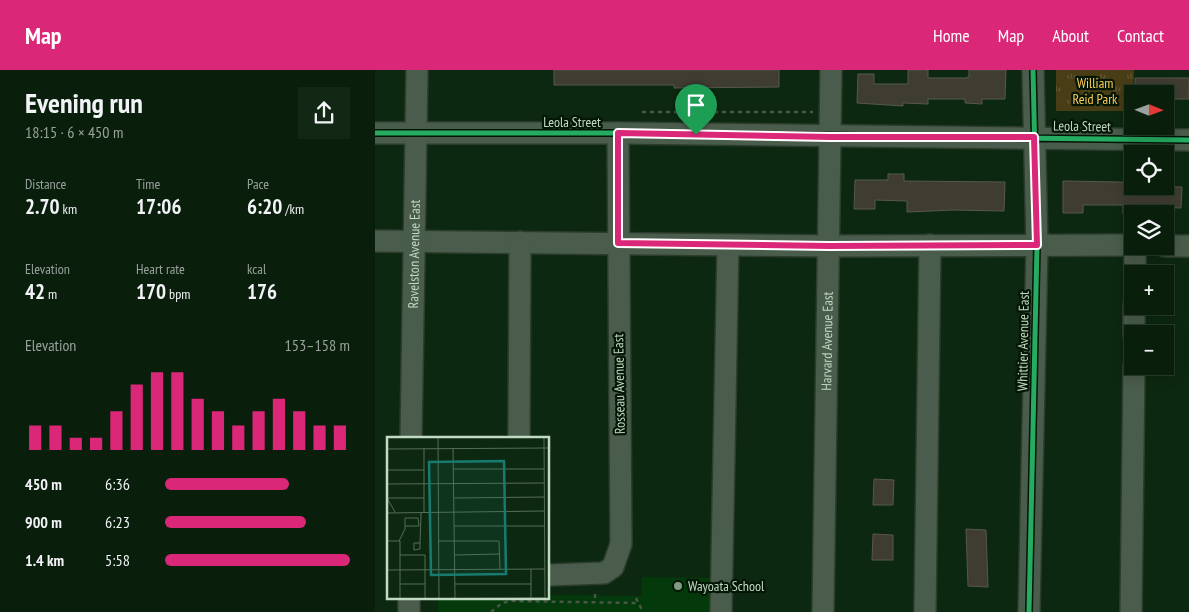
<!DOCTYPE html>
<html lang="en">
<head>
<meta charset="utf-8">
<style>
  :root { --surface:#0a1e0c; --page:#132715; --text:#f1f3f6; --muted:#99a29d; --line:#2a3c2d; --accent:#db2777 }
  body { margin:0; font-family:"PT Sans Narrow",sans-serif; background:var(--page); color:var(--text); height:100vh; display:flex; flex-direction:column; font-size:19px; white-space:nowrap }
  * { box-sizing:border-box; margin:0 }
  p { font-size:16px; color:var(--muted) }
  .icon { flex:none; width:28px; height:28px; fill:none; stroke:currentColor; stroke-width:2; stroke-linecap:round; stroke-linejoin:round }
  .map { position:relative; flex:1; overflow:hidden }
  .drawer { display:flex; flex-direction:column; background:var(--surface); width:375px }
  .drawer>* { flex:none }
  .needle { width:32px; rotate:91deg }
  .fabs { position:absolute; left:749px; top:15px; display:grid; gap:10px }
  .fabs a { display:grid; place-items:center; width:50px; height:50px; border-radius:0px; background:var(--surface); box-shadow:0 2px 12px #0003,0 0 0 1px var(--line); font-size:25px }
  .pin { position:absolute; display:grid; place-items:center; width:42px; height:42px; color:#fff; margin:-51px -21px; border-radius:50% 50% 50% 0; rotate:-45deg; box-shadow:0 0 5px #0007 }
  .pin .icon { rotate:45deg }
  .round { display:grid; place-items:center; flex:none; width:52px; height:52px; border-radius:0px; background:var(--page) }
  .summary { display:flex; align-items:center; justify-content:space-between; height:85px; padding:0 25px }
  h1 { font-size:28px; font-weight:800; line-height:38px }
  .stats { display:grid; grid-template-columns:repeat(3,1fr); gap:8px; height:85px; padding:5px 25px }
  .stats div { display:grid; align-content:center }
  .stats b { font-size:21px; font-weight:800 }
  .stats small { font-size:14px; font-weight:400 }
  .stats p { font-size:14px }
  .chart { height:140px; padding:10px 25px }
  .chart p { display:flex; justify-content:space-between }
  .chart svg { width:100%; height:90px; margin-top:5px; stroke:var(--accent); stroke-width:6 }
  ul { padding:0 25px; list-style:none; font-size:16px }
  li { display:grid; grid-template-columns:80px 60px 1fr; align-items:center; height:38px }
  li i { height:12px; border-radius:6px; background:var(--accent) }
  header { display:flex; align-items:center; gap:30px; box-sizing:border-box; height:70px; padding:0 25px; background:var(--accent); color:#fff }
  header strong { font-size:24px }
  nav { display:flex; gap:28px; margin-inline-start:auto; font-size:18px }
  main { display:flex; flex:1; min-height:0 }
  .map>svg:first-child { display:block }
  .built { fill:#03390b }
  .park { fill:url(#park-tufts) }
  .building { fill:#3f3d32; stroke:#58584c }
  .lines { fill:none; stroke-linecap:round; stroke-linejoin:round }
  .minor-casing { stroke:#2c3d2d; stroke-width:24 }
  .path { stroke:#465747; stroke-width:2.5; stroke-dasharray:4 4; stroke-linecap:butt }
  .minor { stroke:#4a5c4b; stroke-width:21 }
  .cycleway-casing { stroke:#041605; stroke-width:8 }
  .cycleway { stroke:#26ab63; stroke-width:5 }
  .route-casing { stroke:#fff; stroke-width:10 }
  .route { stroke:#db2777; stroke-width:6 }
  .poi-dot { fill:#829c83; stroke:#041605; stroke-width:2 }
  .labels { text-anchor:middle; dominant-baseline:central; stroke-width:4.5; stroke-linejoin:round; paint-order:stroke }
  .park-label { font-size:14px; fill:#feca56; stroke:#041605 }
  .street-label { font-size:14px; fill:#c1dac1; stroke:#041605 }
  .poi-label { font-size:14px; fill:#c1dac1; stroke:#041605; text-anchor:start }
  .inset-road { fill:none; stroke:#556f57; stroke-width:1 }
  .view { fill:#187b72; fill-opacity:0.15; stroke:#187b72; stroke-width:2.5 }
  .inset-edge { fill:none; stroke:#c1dac1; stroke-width:2.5 }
</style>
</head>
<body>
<header>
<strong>Map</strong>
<nav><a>Home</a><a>Map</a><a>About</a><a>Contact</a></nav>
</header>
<main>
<section class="drawer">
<div class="summary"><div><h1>Evening run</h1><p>18:15 · 6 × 450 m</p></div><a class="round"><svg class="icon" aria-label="share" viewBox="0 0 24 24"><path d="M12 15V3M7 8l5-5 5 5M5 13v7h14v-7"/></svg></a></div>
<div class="stats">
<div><p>Distance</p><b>2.70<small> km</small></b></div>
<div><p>Time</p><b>17:06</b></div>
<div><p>Pace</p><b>6:20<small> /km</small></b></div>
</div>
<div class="stats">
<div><p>Elevation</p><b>42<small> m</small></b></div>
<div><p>Heart rate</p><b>170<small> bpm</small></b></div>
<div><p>kcal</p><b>176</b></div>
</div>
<div class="chart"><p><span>Elevation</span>153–158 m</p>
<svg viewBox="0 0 160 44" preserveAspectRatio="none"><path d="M5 44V32M15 44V32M25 44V38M35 44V38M45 44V25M55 44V12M65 44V6M75 44V6M85 44V19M95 44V25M105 44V32M115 44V25M125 44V19M135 44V25M145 44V32M155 44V32"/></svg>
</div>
<ul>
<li><b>450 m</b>6:36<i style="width:67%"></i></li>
<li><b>900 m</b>6:23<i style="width:76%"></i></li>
<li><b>1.4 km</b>5:58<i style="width:100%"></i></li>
</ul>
</section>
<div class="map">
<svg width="814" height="542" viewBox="0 0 814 542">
  <defs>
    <pattern id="park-tufts" width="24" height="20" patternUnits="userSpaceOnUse" patternTransform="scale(1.25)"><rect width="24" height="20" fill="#493d16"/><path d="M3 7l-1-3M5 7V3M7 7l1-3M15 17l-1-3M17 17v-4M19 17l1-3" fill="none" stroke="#615836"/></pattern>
  </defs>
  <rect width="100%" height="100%" fill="#0d2810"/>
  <!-- built -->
  <path class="built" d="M267 507 341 508 340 542H63V528H174V525L266 526Z"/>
  <!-- park -->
  <path class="park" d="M681 0H759L757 41H681Z"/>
  <!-- building -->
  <path class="building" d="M179 0H404V17L299 18V15H179Z
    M533 0H553V8H590L594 7V0H631L630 29H607V34L590 33V29H553V34L528 33V36L482 33 483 4H499V14H533Z
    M760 8H814V29H790V24H760Z
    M513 104H529V111L630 112 629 141 578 140 532 142V131L500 130V139H479L480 110H513Z
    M688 111 745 112 758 113V116L807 117 806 138 769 137V144H748V135H708V143H688Z
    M499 409 519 410 518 435H498Z
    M591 459 611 460 613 517 593 516Z
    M498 464 518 465V490H497Z"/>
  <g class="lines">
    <!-- minor casing -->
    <g class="minor-casing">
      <g id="minor">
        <path d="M0 63H243L814 70"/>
        <path d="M0 171 454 176 758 175"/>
        <path d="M790 176H814"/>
        <path d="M760 204V176"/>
        <path d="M759 264V236"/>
        <path id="s1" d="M36 368 42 0"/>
        <path d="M144 368 145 172"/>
        <path d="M174 505 229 503 238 497 246 474 243 63"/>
        <path d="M34 542V528"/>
        <path d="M346 542 353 175"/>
        <path id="s2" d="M448 542 456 0"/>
        <path d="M550 542 555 175"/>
        <path d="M654 542 662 175 658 0"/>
        <path d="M756 542 759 296"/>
      </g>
    </g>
    <!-- path -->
    <path class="path" d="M267 42H438
      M220 528V522
      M261 528 268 542
      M116 542 127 533 136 531 263 533"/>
    <!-- minor -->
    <use href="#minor" class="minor"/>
    <!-- cycleway casing -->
    <g class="cycleway-casing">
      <path id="cycleway" d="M0 63H243L814 70
        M654 542 662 175 658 0"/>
    </g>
    <!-- cycleway -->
    <use href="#cycleway" class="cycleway"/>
  </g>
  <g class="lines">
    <!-- route casing -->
    <g class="route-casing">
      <path id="route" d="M243 63 455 67H659L662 175 454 176 243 173Z"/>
    </g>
    <!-- route -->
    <use href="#route" class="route"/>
  </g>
  <!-- markers -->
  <circle class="poi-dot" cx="303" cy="516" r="5"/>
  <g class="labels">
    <!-- park labels -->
    <g class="park-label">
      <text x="720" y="13">William<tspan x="720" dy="16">Reid Park</tspan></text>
    </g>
    <!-- street labels -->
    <g class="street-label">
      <text x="197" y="52">Leola Street</text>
      <text transform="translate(707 56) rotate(1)">Leola Street</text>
      <text stroke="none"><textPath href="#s1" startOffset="184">Ravelston Avenue East</textPath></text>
      <text stroke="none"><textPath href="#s2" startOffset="271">Harvard Avenue East</textPath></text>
      <text transform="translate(648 271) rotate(-89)">Whittier Avenue East</text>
      <text transform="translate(244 314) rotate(-91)">Rosseau Avenue East</text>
    </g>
    <!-- poi labels -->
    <g class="poi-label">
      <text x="313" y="516">Wayoata School</text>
    </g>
  </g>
  <!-- overview -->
  <g transform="translate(12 367)">
    <rect width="162" height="162" fill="#0d2810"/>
    <path class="inset-road" d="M51 0 52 162M157 0 158 162M37 11V75M66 11 68 162M0 12 163 11M66 32H157M0 33H37M0 47 157 46M0 61H37M0 61 8 75M67 61 157 60M0 76 158 74M67 89H158M0 104H13V118M12 104 18 92V81H31L32 89H18M52 104H112L113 132M33 106H27V113L33 112V106L34 78V75M67 118 113 117M144 132V161M0 133 158 132M13 147H38M68 147H144M0 162 158 161M13 162V118H38V162"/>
    <path class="view" d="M117 24 119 137 44 138 42 25Z"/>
    <rect width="162" height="162" class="inset-edge"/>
  </g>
</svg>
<div class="fabs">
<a><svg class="needle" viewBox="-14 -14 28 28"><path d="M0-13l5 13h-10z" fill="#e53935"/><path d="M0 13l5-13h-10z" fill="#99a29d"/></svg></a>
<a><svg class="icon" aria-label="locate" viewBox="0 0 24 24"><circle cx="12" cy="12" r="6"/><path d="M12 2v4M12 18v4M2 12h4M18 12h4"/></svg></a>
<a><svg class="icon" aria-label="layers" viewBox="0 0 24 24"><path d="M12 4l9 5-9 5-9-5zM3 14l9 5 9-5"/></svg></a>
<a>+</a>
<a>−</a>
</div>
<div class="pin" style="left:321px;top:65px;background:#1e9e55"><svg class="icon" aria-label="arrive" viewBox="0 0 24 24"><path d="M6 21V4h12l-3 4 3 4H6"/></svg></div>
</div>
</main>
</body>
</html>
